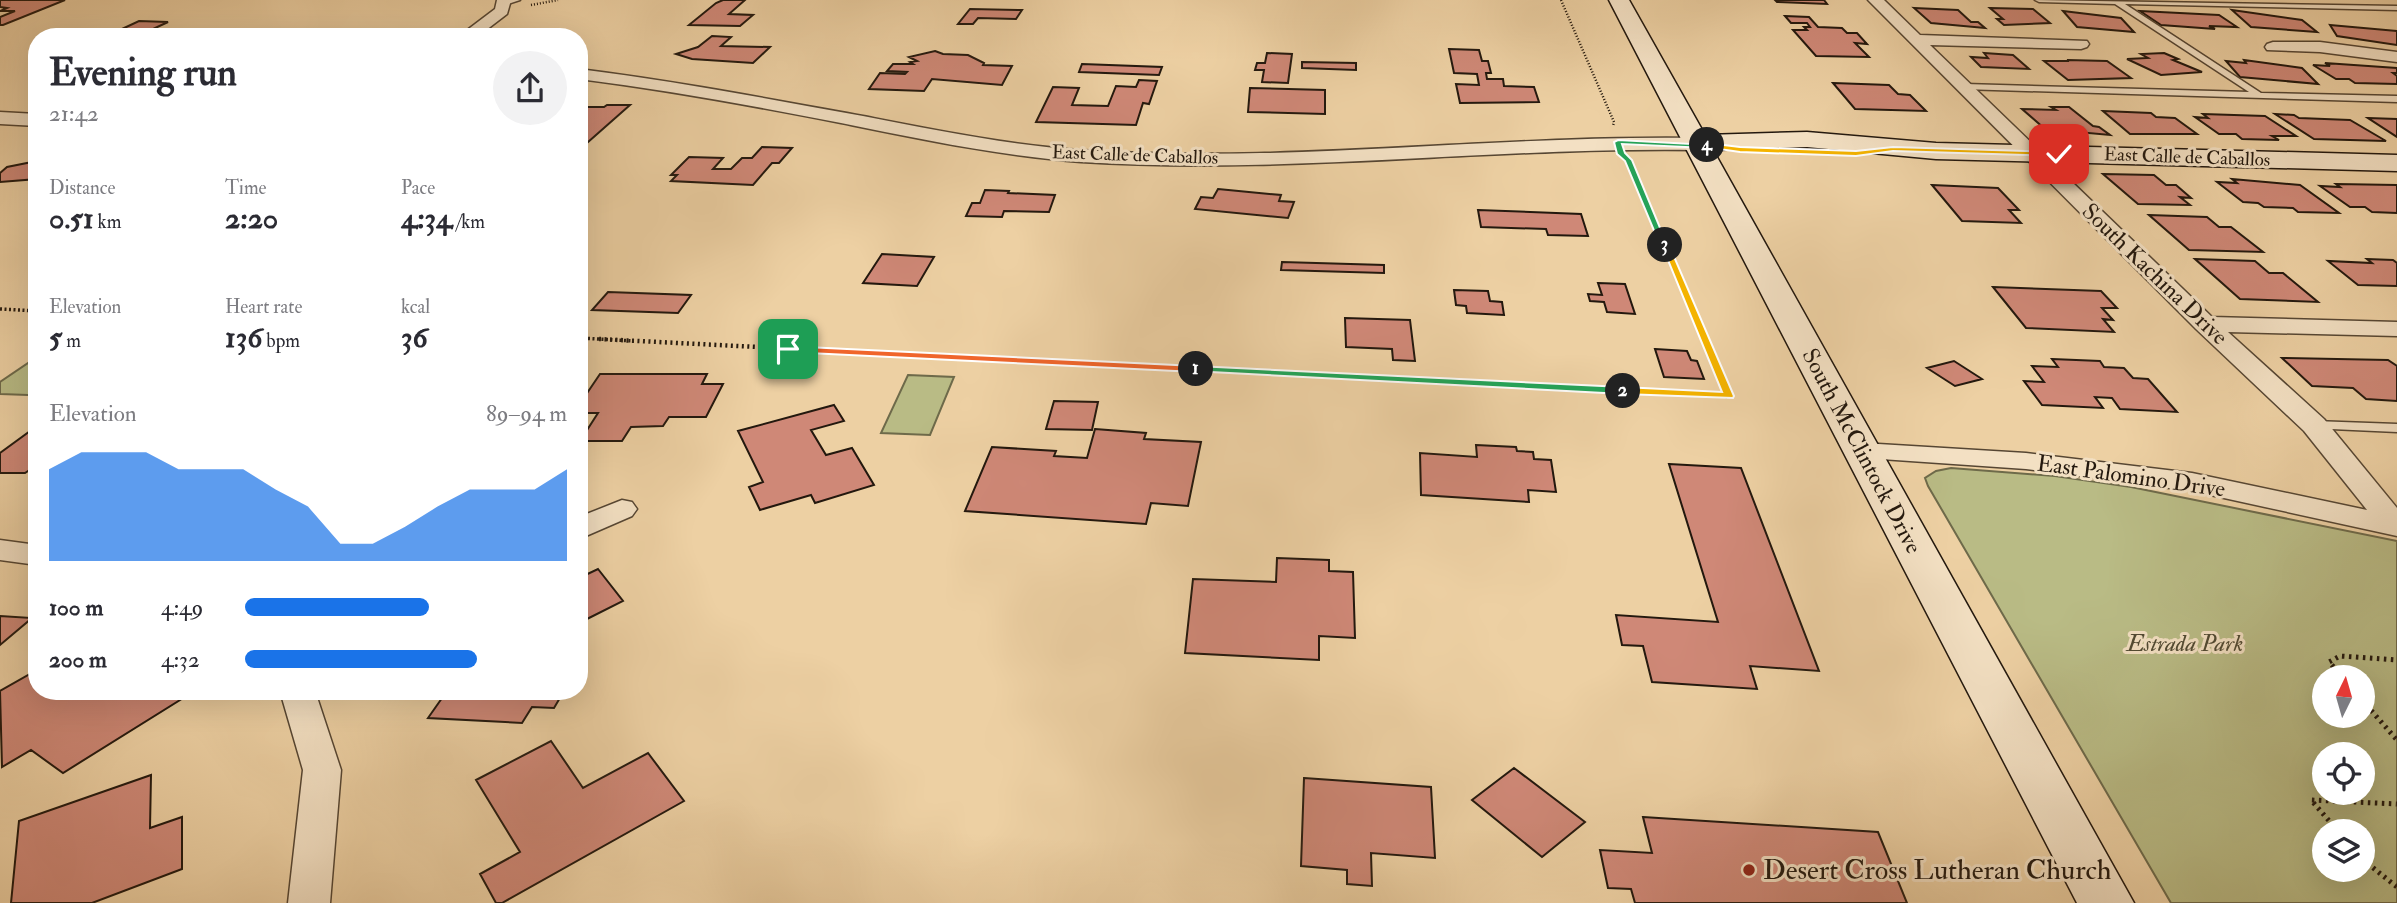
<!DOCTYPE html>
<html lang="en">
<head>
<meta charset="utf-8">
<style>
  :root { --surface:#fff; --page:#f2f2f3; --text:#2b2b33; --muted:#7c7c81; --accent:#1a73e8 }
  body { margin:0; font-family:"IM FELL Double Pica",serif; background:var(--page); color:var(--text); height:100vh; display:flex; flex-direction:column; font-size:26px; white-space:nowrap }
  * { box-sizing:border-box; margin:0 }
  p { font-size:23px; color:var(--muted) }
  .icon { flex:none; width:38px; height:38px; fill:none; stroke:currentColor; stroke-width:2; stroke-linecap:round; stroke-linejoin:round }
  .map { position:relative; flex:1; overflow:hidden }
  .details { position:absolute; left:28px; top:28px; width:560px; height:672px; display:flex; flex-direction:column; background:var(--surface); border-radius:28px; box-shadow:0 7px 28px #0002 }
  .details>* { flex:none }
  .needle { width:46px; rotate:5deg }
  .controls { position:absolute; left:2312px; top:665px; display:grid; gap:14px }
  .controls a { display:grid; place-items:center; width:63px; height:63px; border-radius:50%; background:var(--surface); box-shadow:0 7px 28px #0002; font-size:35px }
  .pin { position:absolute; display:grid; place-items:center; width:60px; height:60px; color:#fff; margin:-30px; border-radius:14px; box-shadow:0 4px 10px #0006 }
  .km { position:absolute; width:35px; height:35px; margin:-18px; border-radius:50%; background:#222; color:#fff; font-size:19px; line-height:35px; text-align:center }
  .round { display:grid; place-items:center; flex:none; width:74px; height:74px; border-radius:37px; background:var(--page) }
  .summary { display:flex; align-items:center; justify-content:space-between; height:119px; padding:0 21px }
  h1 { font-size:38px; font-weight:700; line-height:52px }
  .stats { display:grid; grid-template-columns:repeat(3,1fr); gap:10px; height:119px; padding:7px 21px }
  .stats div { display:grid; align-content:center }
  .stats b { font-size:30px; font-weight:700 }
  .stats small { font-size:19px; font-weight:400 }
  .stats p { font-size:19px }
  .chart { height:196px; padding:14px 21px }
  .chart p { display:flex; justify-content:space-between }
  .chart svg { width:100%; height:126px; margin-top:7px; fill:var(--accent); opacity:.7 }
  ul { padding:0 21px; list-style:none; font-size:23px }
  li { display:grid; grid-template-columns:112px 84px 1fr; align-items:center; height:52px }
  li i { height:18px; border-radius:9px; background:var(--accent) }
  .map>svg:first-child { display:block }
  .green { fill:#b9bb85; stroke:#6e6a4a; stroke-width:2; fill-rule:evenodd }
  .building { fill:#cf8877; stroke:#23180e; stroke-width:2 }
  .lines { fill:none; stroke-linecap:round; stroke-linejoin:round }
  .lane-casing { stroke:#564633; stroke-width:3 }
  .street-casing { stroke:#564633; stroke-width:3 }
  .secondary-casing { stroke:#23180e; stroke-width:3 }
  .path-far3 { stroke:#23180e; stroke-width:2.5; stroke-dasharray:1 2; stroke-linecap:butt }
  .path-far2 { stroke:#23180e; stroke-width:3.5; stroke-dasharray:2 2.5; stroke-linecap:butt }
  .path-far1 { stroke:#23180e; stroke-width:4.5; stroke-dasharray:2 3.5; stroke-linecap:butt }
  .path { stroke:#23180e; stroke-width:5; stroke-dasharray:2.5 4.5; stroke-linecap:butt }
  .lane { fill:#f3e0c3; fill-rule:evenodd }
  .street { fill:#f3e0c3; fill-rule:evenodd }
  .secondary { fill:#f3e0c3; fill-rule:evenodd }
  .split-1 { fill:#f0652b; stroke:#fff; stroke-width:2 }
  .split-2 { fill:#22a559; stroke:#fff; stroke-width:2 }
  .split-3 { fill:#f5b400; stroke:#fff; stroke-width:2 }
  .split-4 { fill:#22a559; stroke:#fff; stroke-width:2 }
  .split-5 { fill:#f5b400; stroke:#fff; stroke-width:2 }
  .poi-dot { fill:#8f2418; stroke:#f3e0c3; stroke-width:2.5 }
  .labels { text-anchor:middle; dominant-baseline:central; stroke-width:6; stroke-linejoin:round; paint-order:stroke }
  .far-street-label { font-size:19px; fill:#23180e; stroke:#f3e0c3 }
  .street-label { font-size:23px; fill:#23180e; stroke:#f3e0c3 }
  .park-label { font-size:23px; font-style:italic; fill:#504932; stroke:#f3e0c3 }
  .near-poi-label { font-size:28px; fill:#23180e; stroke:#f3e0c3; text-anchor:start }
</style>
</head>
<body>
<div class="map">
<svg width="2397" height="903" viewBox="0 0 2397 903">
  <rect width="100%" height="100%" fill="#edd0a3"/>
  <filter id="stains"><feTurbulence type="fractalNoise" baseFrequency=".00286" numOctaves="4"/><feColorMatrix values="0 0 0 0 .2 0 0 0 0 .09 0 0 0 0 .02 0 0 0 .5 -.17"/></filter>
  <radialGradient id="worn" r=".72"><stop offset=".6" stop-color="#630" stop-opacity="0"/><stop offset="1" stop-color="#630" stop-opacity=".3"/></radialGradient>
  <!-- green -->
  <path class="green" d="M37 357V389L28 395 0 394V382Z
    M908 375 954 377 930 435 881 433Z
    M1951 468 2055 476 2131 487 2397 541V903H2171L1928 486 1925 478 1936 471ZM2324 677H2362V716H2324ZM2362 754V793H2324V754ZM2362 831V870H2324V831Z"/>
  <!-- building -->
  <path class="building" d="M0 0H65L3 25H0V17L15 11H0L7 8 0 7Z
    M723 0H745L729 14 753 15 740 26 689 25 716 3Z
    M1775 0H1824L1827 4 1777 2Z
    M1914 8 1958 10 1971 22H1978L1985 28 1931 23Z
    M1990 8 2033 9 2050 23 2004 25 1997 19H2003Z
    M970 9 1022 10 1016 19 978 18 973 24H958Z
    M2232 10 2302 20 2317 32 2251 27Z
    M2063 11 2121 18 2134 32 2077 27Z
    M2140 11 2219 15 2237 27 2209 26 2215 29 2161 25Z
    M1785 16 1809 17 1818 27 1842 28 1847 33H1857L1867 44 1855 43 1869 57 1816 56 1793 30H1807L1804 27H1810L1807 23H1791Z
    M139 21 168 22 151 30 122 29Z
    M2330 25 2397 31V45L2337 36Z
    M712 36 731 37 721 46 770 47 753 63 692 59 676 54 698 47Z
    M1449 49 1479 50 1482 61H1488L1491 73H1486L1487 79H1503L1504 86 1534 87 1539 102 1460 103 1456 84 1479 85 1477 74 1454 73Z
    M935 51 943 54 968 55 984 63 983 65 1012 66 1002 85 932 79 924 91 869 89 880 73 905 74 907 72 887 71 893 64H913L910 62 917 61 909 57Z
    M1267 53 1292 54 1288 83 1262 82 1264 70H1255L1257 63H1265Z
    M1984 53 2013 55 2029 69 1981 67 1971 57 1988 58Z
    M2164 53 2178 59 2173 60 2202 72 2161 75 2127 59 2148 58 2141 54Z
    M2067 60 2107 61 2131 78 2068 80 2044 61H2069Z
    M2244 60 2302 68 2318 84 2240 77 2226 61 2246 63Z
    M1302 62 1356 63V70L1302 68Z
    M2325 63 2397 68V73H2393L2397 76V84L2355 83 2349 79H2336L2313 65 2330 66Z
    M1082 64 1162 67 1159 75 1079 72Z
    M1139 80 1157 81 1149 104 1143 103 1136 125 1036 122 1053 87 1079 88 1072 105 1108 106 1116 86 1136 87Z
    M1833 83 1889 85 1898 94 1910 95 1926 111 1855 109Z
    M1250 88 1325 90V114L1248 112Z
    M607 105H630L579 150V107H604Z
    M2051 107H2069L2093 126 2099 127 2110 135 2045 129 2022 109 2056 110Z
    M2103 111 2151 113 2156 117 2175 118 2197 134H2130Z
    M2203 114 2265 116 2296 136H2272L2279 140 2242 139 2236 134H2219L2195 117 2208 118Z
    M2275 114 2294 115 2299 118 2350 120 2386 141 2314 139Z
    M2368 118 2397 119V137Z
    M762 147 792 148 779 163H772L753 185 671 181 677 175H671L689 157 723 158 713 169H731L742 158H752Z
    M37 161V179L0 182V173L7 167Z
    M2103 174 2154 175 2166 185H2176L2191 198 2180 197 2190 205 2138 204Z
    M2232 179 2300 185 2339 213 2298 212 2293 208 2264 207 2258 203 2243 202 2217 182 2237 183Z
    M2336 184 2397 185V213L2372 212 2365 207H2350L2320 186 2340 187Z
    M1932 185 1998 188 2019 210H2009L2021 223 1962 221Z
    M1218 189 1281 195 1279 201 1294 202 1288 218 1195 209 1201 197 1213 198Z
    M985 190 1009 191 1008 193 1055 195 1049 212 1004 211 1002 217 966 216 972 203H980Z
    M1478 210 1581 214 1588 236 1548 235 1546 229 1481 227Z
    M2149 215 2207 217 2219 227H2231L2263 252 2189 250Z
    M882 254 934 257 917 286 863 283Z
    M2195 259 2255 261 2269 273H2283L2318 302 2240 299Z
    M2367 259 2393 260 2397 263V286L2358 285 2328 261 2372 263Z
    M1282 262 1384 265V273L1281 270Z
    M1598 283 1625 284 1635 314 1607 312 1604 302 1590 301 1588 294 1602 295Z
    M1993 287 2101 291 2117 308H2102L2113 320 2103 319 2114 332 2026 328Z
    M1454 290 1488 291 1490 301 1502 302 1504 315 1467 313 1466 306 1456 305Z
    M608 292 691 295 678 313 592 310Z
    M1345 318 1410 320 1415 361 1393 360 1392 349 1346 347Z
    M1655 349 1687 351 1691 360 1697 361 1704 379 1664 377Z
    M2282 358 2388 360 2397 366V401L2366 399 2353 388 2312 386Z
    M2052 359 2100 361 2104 367 2124 368 2133 378 2148 379 2177 412 2120 409 2112 398 2095 397 2103 408 2042 405 2024 381 2044 382 2032 366 2058 367Z
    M1954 361 1982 379 1955 386 1927 368Z
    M600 374H707L702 384H723L706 417H669L663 426 631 427 622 441H580L598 413H579V405Z
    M1054 401 1098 402 1092 430 1046 429Z
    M834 405 844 421 811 430 826 455 852 448 874 485 815 503 811 495 760 510 749 487 763 482 738 431Z
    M37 426V465L25 473H0V453Z
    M1095 429 1146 433 1144 439 1201 442 1188 506 1151 503 1146 524 965 511 992 447 1056 451 1054 456 1087 458Z
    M1476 445 1516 447 1517 451 1533 452 1534 459 1551 460 1556 492 1528 490 1529 502 1421 495 1420 453 1477 457Z
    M1669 464 1741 468 1819 671 1750 666 1757 689 1652 682 1643 646 1622 645 1616 615 1718 622Z
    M1277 558 1329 560V571L1353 572 1355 638 1319 636V660L1185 653 1193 579 1276 582Z
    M598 569 623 601 583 621 585 624 579 627V578Z
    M0 616 32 618 0 645Z
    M37 670V691H166L180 700 63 773 31 750 2 767 0 691Z
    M447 691H564L554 708 532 707 522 723 428 718Z
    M551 741 583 788 648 753 684 801 502 903H496L480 874 520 852 476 780Z
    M1514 768 1585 822 1542 857 1472 800Z
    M151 775 150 828 182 817V869L92 903H11L19 821Z
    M1304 778 1431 787 1435 858 1371 853 1372 886 1347 884V870L1301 866Z
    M1643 817 1878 832 1907 903H1635L1631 889 1608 888 1600 850 1652 853Z"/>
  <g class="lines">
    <!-- lane casing -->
    <g class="lane-casing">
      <path id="lane" d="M508 0H520L505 5 501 3Z
        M2035 0 2397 6V10L2125 4 2261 93 2397 96V102L1962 89 1961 87 1965 84 2249 92 2115 4 2039 2Z
        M2314 421 2397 424V432L2309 428 2307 425 2309 422Z"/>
    </g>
    <!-- street casing -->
    <g class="street-casing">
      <path id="street" d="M497 0H511L507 14 477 37H458L495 9Z
        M1868 0H1884L1920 35 2087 41 2089 44 2087 47 2081 49 1930 45 2212 317 2397 322V336L2228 332 2324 419 2397 508V536L2192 491 2026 469 1852 457 1848 451 1852 445 1862 443 2026 453 2192 473 2367 510 2304 431 2196 329Z
        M2273 42H2320L2397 52V62L2320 52 2267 50 2265 47 2267 44Z
        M579 69C675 81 769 99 863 116 935 130 1008 145 1081 150 1286 164 1491 135 1696 138L1706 144 1696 150C1490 147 1286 175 1081 162 1000 156 920 139 841 123 754 106 667 90 579 79Z
        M0 112 37 114V126L0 124Z
        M622 500 632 502 637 509 632 516 579 539V517Z
        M0 540 37 545V565L0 560Z
        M280 691H315L341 770 330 903H288L303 770Z"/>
    </g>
    <!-- secondary casing -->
    <g class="secondary-casing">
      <path id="secondary" d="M1609 0H1629L1705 135 1807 132 1936 143 2397 155V171L1936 159 1807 147 1713 150 2134 903H2077Z"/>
    </g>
    <!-- path-far3 -->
    <path class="path-far3" d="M1561 0 1614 122 1613 126
      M531 5 558 0"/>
    <!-- path-far2 -->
    <path class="path-far2" d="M1630 165 1705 341
      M0 309 37 311
      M579 338 634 341"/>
    <!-- path-far1 -->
    <path class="path-far1" d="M599 339 1729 396 1705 339"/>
    <!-- path -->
    <path class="path" d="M2343 677 2329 662 2340 656 2397 660
      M2362 700 2397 740
      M2338 831 2311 800 2397 804
      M2362 859 2397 887"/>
    <!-- lane -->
    <use href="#lane" class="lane"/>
    <!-- street -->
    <use href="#street" class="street"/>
    <!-- secondary -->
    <use href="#secondary" class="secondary"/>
  </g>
  <!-- split-1 -->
  <path class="split-1" d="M785 346 1196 366 1201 369 1196 372 788 352 783 349Z"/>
  <!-- split-2 -->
  <path class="split-2" d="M1196 366 1623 387 1629 391 1623 394 1192 371 1191 369Z"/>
  <!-- split-3 -->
  <path class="split-3" d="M1661 243 1669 245 1734 396 1733 398 1623 394 1618 391 1623 387 1722 392Z"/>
  <!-- split-4 -->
  <path class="split-4" d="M1618 140 1711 145 1707 148 1622 144 1625 153 1632 160 1668 247 1660 245 1625 161 1617 154 1614 142Z"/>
  <!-- split-5 -->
  <path class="split-5" d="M1707 143 1740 147 1856 151 1893 147 2059 152 2062 154 2059 156 1893 151 1856 156 1740 152 1705 147Z"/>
  <!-- markers -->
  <circle class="poi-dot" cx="1749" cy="870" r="7"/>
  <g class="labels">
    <!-- far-street labels -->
    <g class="far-street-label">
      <text transform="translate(1135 155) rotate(2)">East Calle de Caballos</text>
      <text transform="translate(2187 157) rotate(2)">East Calle de Caballos</text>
    </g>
    <!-- street labels -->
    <g class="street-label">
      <text transform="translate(2155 274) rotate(44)">South Kachina Drive</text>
      <text transform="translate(1862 451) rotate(62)">South McClintock Drive</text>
      <text transform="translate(2131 476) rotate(8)">East Palomino Drive</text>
    </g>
    <!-- park labels -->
    <g class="park-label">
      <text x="2185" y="643">Estrada Park</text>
    </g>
    <!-- near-poi labels -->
    <g class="near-poi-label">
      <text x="1763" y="870">Desert Cross Lutheran Church</text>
    </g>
  </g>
  <rect width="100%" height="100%" filter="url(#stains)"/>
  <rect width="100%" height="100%" fill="url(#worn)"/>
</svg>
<div class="controls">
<a><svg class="needle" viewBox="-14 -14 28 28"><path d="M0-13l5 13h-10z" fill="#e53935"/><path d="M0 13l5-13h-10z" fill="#7c7c81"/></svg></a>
<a><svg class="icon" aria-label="locate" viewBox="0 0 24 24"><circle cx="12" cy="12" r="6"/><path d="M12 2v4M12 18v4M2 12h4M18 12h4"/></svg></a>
<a><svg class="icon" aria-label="layers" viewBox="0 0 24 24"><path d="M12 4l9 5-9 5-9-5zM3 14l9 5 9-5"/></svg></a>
</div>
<div class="pin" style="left:788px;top:349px;background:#1e9e55"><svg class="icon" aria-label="arrive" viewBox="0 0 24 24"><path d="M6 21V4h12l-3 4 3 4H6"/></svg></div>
<div class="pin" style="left:2059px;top:154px;background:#d93025"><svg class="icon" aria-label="check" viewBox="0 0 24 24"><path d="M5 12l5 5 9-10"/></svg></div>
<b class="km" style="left:1196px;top:369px">1</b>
<b class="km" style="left:1623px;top:391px">2</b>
<b class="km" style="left:1665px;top:245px">3</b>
<b class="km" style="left:1707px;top:145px">4</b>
<section class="details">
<div class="summary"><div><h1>Evening run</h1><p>21:42</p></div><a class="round"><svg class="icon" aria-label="share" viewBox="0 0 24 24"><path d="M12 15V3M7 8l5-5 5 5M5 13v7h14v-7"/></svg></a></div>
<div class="stats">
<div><p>Distance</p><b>0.51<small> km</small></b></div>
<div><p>Time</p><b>2:20</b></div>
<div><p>Pace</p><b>4:34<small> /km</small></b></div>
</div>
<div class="stats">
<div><p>Elevation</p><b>5<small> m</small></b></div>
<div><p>Heart rate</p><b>136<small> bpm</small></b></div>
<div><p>kcal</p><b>36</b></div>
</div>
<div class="chart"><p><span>Elevation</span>89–94 m</p>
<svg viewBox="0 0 160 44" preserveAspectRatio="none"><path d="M0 44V12L10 6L20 6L30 6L40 12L50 12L60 12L70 19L80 25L90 38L100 38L110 32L120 25L130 19L140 19L150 19L160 12V44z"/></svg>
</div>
<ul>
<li><b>100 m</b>4:49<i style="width:57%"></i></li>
<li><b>200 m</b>4:32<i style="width:72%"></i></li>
</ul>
</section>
</div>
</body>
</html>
